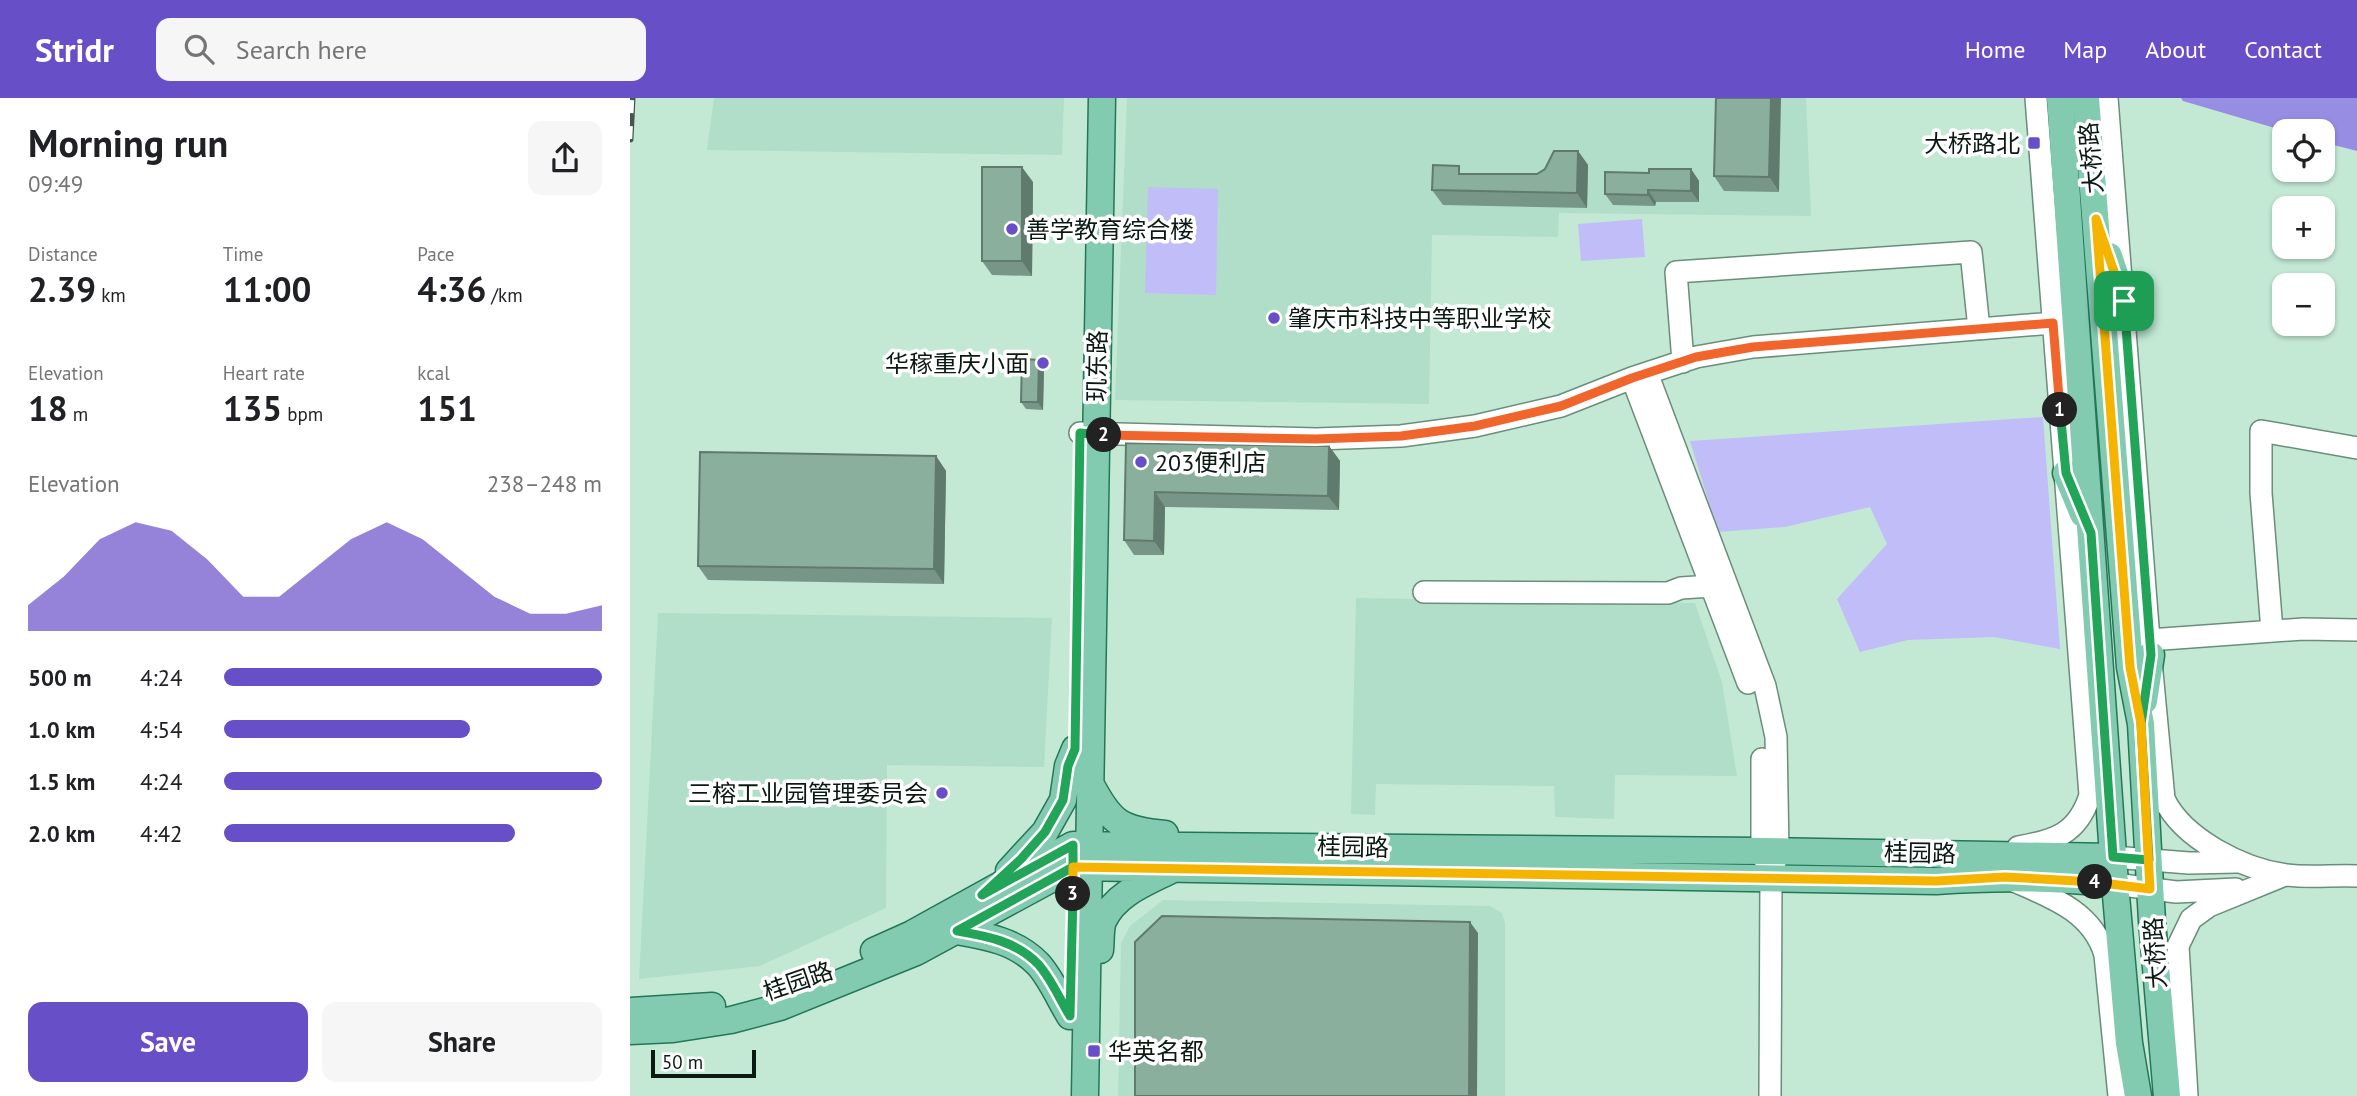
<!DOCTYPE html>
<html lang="en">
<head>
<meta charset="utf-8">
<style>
  :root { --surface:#fff; --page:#f6f6f6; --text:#202124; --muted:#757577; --accent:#674fc8 }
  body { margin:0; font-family:"PT Sans","Noto Sans SC",sans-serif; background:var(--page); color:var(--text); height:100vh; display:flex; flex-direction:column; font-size:26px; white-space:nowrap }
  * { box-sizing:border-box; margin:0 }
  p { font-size:23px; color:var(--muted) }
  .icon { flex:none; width:38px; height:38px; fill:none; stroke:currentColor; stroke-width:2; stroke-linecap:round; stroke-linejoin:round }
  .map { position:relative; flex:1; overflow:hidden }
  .panel { display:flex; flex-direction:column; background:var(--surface); width:630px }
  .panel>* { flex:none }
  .buttons { position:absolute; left:1642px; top:21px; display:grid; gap:14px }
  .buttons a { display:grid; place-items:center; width:63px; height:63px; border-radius:14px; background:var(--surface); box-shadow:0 2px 5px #0004; font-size:35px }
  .scale { position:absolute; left:21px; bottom:18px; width:105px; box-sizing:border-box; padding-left:7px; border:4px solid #0b1913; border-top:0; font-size:19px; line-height:24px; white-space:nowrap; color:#0b1913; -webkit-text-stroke:5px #fff; paint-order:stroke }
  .pin { position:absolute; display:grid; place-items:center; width:60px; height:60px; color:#fff; margin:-30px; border-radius:14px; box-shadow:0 4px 10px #0006 }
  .km { position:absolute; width:35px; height:35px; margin:-18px; border-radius:50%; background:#222; color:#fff; font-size:19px; line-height:35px; text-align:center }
  .round { display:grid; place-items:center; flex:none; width:74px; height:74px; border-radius:14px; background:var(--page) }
  .headline { display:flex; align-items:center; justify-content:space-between; height:119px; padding:0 28px }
  h1 { font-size:38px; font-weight:800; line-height:52px }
  .stats { display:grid; grid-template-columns:repeat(3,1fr); gap:10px; height:119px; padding:7px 28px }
  .stats div { display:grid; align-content:center }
  .stats b { font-size:35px; font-weight:800 }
  .stats small { font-size:19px; font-weight:400 }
  .stats p { font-size:19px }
  .chart { height:196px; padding:14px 28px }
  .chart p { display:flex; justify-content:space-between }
  .chart svg { width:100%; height:126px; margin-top:7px; fill:var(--accent); opacity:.7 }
  .cta { display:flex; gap:14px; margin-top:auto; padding:14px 28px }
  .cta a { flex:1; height:80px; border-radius:14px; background:var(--accent); color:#fff; font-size:28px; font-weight:800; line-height:80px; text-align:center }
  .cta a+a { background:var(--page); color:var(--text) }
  ul { padding:0 28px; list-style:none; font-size:23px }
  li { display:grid; grid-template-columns:112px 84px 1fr; align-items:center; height:52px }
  li i { height:18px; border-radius:9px; background:var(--accent) }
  header { display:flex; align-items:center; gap:42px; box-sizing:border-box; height:98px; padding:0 35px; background:var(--accent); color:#fff }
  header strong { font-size:33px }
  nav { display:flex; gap:38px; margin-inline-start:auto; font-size:24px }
  .search { width:490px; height:63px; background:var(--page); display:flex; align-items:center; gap:18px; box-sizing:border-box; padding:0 24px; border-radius:14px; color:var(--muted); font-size:26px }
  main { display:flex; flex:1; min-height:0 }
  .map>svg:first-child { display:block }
  .built { fill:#b1dec8 }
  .green { fill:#c1bdf8 }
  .forest { fill:#978de3 }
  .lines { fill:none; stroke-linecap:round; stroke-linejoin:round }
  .minor-casing { stroke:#6a8d7c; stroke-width:24 }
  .major-casing { stroke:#237757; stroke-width:29 }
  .minor { stroke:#fff; stroke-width:21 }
  .major { stroke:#83cbb0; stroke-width:26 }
  .rail-casing { stroke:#42574d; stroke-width:7 }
  .rail { stroke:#fff; stroke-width:4.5; stroke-dasharray:13; stroke-linecap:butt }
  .wall { fill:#789687 }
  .shaded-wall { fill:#617a6e }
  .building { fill:#8baf9d; stroke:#617a6e; stroke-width:2 }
  .split-1-casing { stroke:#fff; stroke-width:14 }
  .split-2-casing { stroke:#fff; stroke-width:14 }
  .split-3-casing { stroke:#fff; stroke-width:14 }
  .split-4-casing { stroke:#fff; stroke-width:14 }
  .split-5-casing { stroke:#fff; stroke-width:14 }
  .split-1 { stroke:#22a559; stroke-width:9 }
  .split-2 { stroke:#f0652b; stroke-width:9 }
  .split-3 { stroke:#22a559; stroke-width:9 }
  .split-4 { stroke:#f5b400; stroke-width:9 }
  .split-5 { stroke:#f5b400; stroke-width:9 }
  .poi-dot { fill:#674fc8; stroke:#fff; stroke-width:2.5 }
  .labels { text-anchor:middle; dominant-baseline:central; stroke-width:7; stroke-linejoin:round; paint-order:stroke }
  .poi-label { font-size:24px; fill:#0b1913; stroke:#fff; text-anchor:start }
  .street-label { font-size:24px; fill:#0b1913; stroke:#fff }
</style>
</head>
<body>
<header>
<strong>Stridr</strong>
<div class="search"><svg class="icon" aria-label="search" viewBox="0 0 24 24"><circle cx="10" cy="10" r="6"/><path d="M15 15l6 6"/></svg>Search here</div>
<nav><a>Home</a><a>Map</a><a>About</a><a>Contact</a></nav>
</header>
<main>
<section class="panel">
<div class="headline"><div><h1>Morning run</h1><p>09:49</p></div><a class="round"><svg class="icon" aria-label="share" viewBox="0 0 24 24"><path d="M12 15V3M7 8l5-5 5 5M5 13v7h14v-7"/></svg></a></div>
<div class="stats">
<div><p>Distance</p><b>2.39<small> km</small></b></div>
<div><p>Time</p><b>11:00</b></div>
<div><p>Pace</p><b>4:36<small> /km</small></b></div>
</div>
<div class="stats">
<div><p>Elevation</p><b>18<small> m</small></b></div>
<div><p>Heart rate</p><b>135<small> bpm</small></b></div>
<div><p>kcal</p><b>151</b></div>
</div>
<div class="chart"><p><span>Elevation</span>238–248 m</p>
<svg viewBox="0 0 160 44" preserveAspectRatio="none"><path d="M0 44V35L10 25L20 12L30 6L40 9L50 19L60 32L70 32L80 22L90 12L100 6L110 12L120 22L130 32L140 38L150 38L160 35V44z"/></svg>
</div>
<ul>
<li><b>500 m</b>4:24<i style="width:100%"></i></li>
<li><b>1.0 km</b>4:54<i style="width:65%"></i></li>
<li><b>1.5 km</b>4:24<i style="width:100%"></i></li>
<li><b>2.0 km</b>4:42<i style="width:77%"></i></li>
</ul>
<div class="cta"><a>Save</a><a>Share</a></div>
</section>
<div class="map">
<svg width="1727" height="998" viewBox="0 0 1727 998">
  <rect width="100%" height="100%" fill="#c3e9d5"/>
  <!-- built -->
  <path class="built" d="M84 0H434L432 57 77 52Z
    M497 0H1176L1181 118 929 115 928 139 802 137 799 306 485 302Z
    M726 500 1065 505 1092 584 1107 678 985 677 984 721 925 719 924 688 746 686 745 717 721 716Z
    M28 515 422 520 414 669 257 667 256 810 130 868 9 881Z
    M533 802 860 808 872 815 875 825V998H488L491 845 500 828Z"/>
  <!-- green -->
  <path class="green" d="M518 89 588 91 586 197 515 195Z
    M1012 121 1015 159 951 163 948 126Z
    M1413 319 1430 551 1364 539 1278 542 1230 554 1207 501 1257 446 1240 409 1155 429 1088 434 1060 343Z"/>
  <!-- forest -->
  <path class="forest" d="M1551 0H1727V53L1692 44V33H1655L1553 3Z"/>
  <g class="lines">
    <!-- minor casing -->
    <g class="minor-casing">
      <path id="minor" d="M1477 0 1519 542 1534 701C1553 741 1613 771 1656 777 1679 780 1704 777 1727 778
        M1053 264 1046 174 1341 154 1349 231
        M1017 275 1135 588 1146 639 1148 753 1141 780 1140 998
        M1002 280 1118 585
        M450 335 686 341 771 338 845 328 931 308 1002 280 1066 259 1123 249 1423 225
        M794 494 1038 495 1051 490 1081 488
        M1642 533 1631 395V333L1727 350
        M1519 542 1673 531 1727 532
        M1132 661V753L1137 768
        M1388 749C1424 743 1448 736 1460 697L1406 0
        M1483 759 1559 765 1607 764
        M1384 783C1421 799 1463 814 1475 857L1489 998
        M1485 786 1546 794 1606 791
        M1557 998 1548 848 1561 821 1579 808 1655 777"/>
    </g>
    <!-- major casing -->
    <g class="major-casing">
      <path id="major" d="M1430 0 1485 786 1499 945 1508 998
        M1456 0 1500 569 1511 626 1522 823 1537 998
        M1479 158 1494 203
        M1436 375 1453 416
        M1514 603 1521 557
        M460 685C480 724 490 732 535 736
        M379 773 415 734 433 702 438 668 445 651
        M327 833C356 838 386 843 408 866 421 880 430 902 440 918
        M470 852C471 843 470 831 473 823 485 796 515 785 541 772
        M244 853 282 836 443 747 1132 753 1483 759
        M0 913 82 908
        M0 933 43 931 101 922 150 909 286 854 443 769 1306 783C1366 779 1425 779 1485 786
        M455 998 472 0"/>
    </g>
    <!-- minor -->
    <use href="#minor" class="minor"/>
    <!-- major -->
    <use href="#major" class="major"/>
    <!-- rail casing -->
    <g class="rail-casing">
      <path id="rail" d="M0 41 2 0"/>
    </g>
    <!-- rail -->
    <use href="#rail" class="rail"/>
  </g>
  <!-- wall -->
  <path class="wall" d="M1086 0 1149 94 1094 93 1084 78Z
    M948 53 958 67 957 110 813 107 802 92 834 76H907Z
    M1061 71 1069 83V104H1026L1025 108 983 107 975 96 1019 75Z
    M403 84 402 178 362 177 352 163Z
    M409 262 414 269 413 312 396 311 391 304Z
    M496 345 699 348 710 363 709 412 535 409 534 457H504L494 442Z
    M306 358 316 373 314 486 78 482 68 468Z"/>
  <!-- shaded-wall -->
  <path class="shaded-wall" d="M1141 0H1151L1149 94 1139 79Z
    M948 53 958 67 957 110 947 95Z
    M392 69 403 84 402 178 392 163Z
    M1061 71 1069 83V104L1061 93Z
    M1018 92 1026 104 1025 108 1018 97Z
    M409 262 414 269 413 312 408 304Z
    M699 348 710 363 709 412 698 398Z
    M306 358 316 373 314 486 304 471Z
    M525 394 535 409 534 457 524 443Z
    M840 824 848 835 847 998H839Z"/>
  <!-- building -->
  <path class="building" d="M1086 0H1141L1139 79 1084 78Z
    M924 53H948L947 95 802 92 803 67 829 68V76H907L915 71Z
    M352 69H392V163H352Z
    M1019 71H1061V93L1018 92V97L975 96V74L1019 75Z
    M392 261 409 262 408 304H391Z
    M496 345 699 348 698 398 525 394 524 443 494 442Z
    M70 354 306 358 304 471 68 468Z
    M532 818 840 824 839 998H505V844Z"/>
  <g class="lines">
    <!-- split-1 casing -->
    <g class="split-1-casing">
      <path id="split-1" d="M1430 312 1436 375 1461 435 1483 759 1519 762 1511 626 1521 557 1494 203"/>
    </g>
    <!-- split-2 casing -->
    <g class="split-2-casing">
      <path id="split-2" d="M474 337 686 341 771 338 845 328 931 308 1002 280 1066 259 1123 249 1423 225 1430 312"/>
    </g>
    <!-- split-3 casing -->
    <g class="split-3-casing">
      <path id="split-3" d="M443 796 440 918C430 902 421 880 408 866 386 843 356 838 327 833L443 769V747L352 797 391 761 415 734 433 702 438 668 445 651 450 335 474 337"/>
    </g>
    <!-- split-4 casing -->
    <g class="split-4-casing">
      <path id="split-4" d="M443 796V769L1306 783 1375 779 1465 784"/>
    </g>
    <!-- split-5 casing -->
    <g class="split-5-casing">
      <path id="split-5" d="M1465 784 1520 791 1511 626 1500 569 1466 121 1494 203"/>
    </g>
    <!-- split-1 -->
    <use href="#split-1" class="split-1"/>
    <!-- split-2 -->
    <use href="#split-2" class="split-2"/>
    <!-- split-3 -->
    <use href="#split-3" class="split-3"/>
    <!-- split-4 -->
    <use href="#split-4" class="split-4"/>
    <!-- split-5 -->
    <use href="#split-5" class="split-5"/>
  </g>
  <!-- markers -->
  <g class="poi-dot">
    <rect x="1397" y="38" width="14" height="14" rx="3.5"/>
    <circle cx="382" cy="131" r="7"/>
    <circle cx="644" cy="220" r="7"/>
    <circle cx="413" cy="265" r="7"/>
    <circle cx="511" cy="364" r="7"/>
    <circle cx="312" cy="695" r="7"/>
    <rect x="457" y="946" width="14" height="14" rx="3.5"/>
  </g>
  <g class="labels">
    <!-- poi labels -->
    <g class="poi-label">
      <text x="1390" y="45" text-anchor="end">大桥路北</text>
      <text x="396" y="131">善学教育综合楼</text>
      <text x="658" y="220">肇庆市科技中等职业学校</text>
      <text x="399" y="265" text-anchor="end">华稼重庆小面</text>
      <text x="525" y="364">203便利店</text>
      <text x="298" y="695" text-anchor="end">三榕工业园管理委员会</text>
      <text x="478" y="953">华英名都</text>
    </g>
    <!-- street labels -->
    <g class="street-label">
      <text transform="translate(1461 60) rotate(-95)">大桥路</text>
      <text transform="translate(467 268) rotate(-89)">玑东路</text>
      <text transform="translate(723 749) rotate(1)">桂园路</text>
      <text transform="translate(1290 755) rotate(1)">桂园路</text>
      <text transform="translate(1525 855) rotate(-94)">大桥路</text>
      <text transform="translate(168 883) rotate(-19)">桂园路</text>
    </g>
  </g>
</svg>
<div class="buttons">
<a><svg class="icon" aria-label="locate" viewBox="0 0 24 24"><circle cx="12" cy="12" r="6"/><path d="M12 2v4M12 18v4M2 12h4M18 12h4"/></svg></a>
<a>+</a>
<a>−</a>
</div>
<div class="scale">50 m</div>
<div class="pin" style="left:1494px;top:203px;background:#1e9e55"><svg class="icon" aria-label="arrive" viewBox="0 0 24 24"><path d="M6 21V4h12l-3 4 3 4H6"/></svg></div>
<b class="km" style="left:1430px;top:312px">1</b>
<b class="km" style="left:474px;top:337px">2</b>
<b class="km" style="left:443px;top:796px">3</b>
<b class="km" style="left:1465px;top:784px">4</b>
</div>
</main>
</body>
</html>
